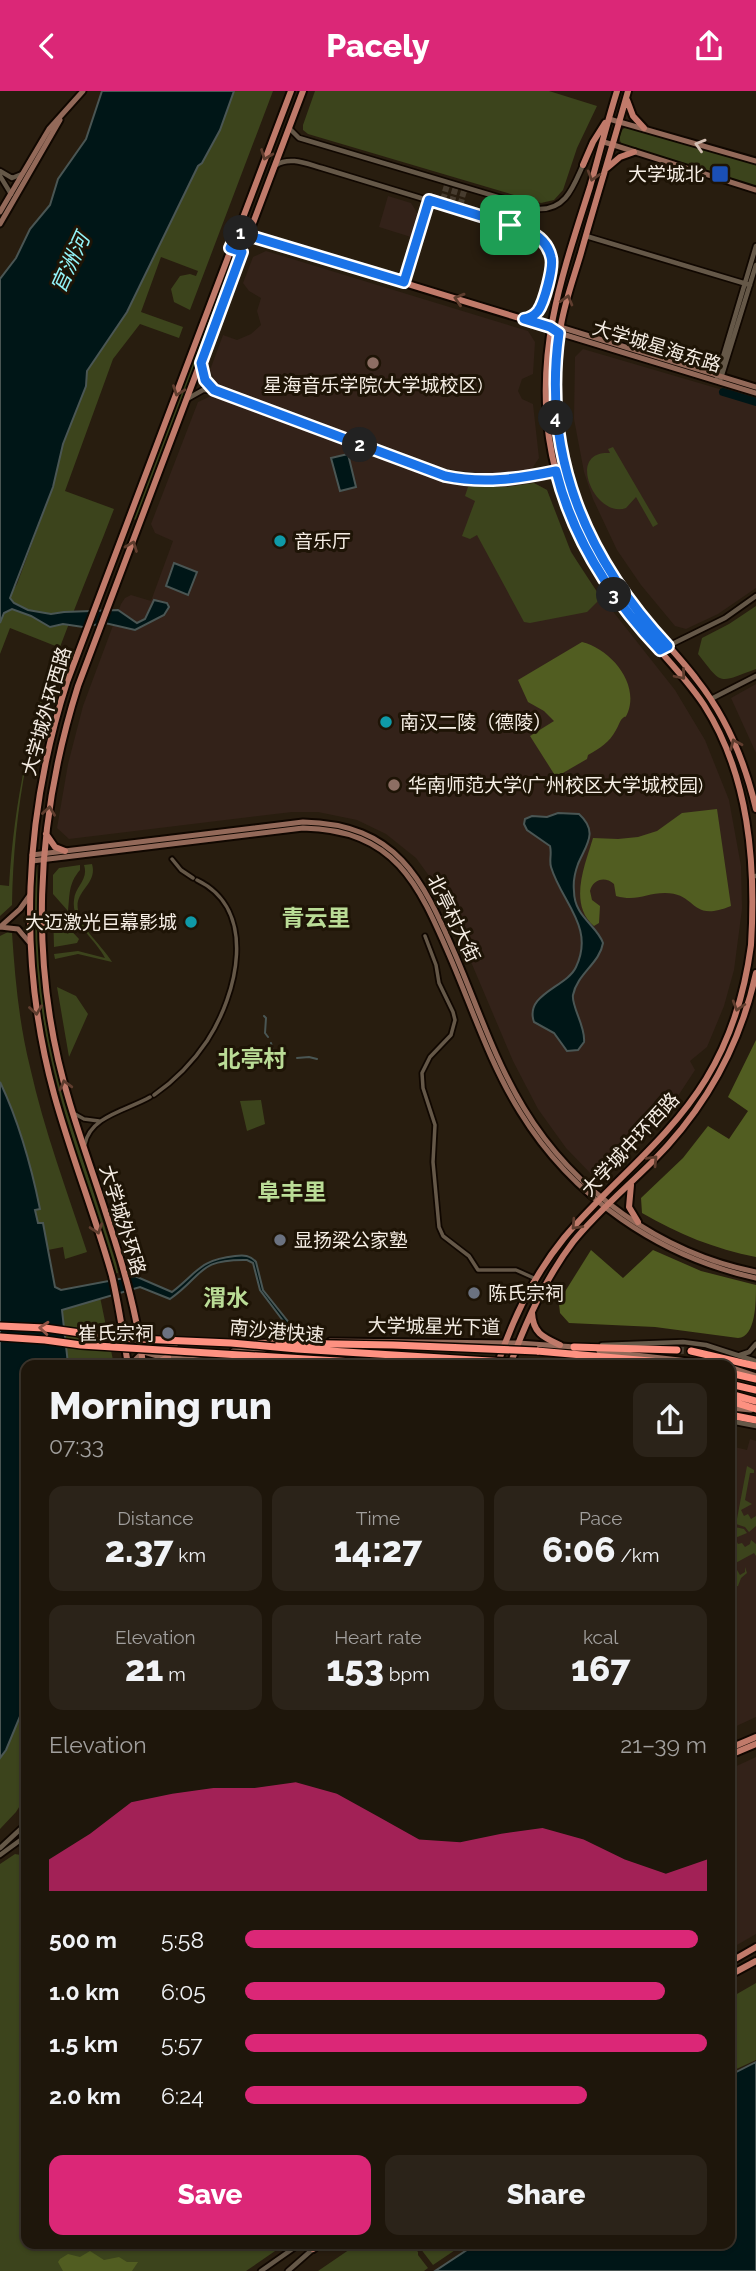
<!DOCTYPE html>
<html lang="en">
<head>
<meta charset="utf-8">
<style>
  :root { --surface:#1e160b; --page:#2b2319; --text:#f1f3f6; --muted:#a19f9d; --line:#3c352c; --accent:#db2777 }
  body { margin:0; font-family:Raleway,"Noto Sans SC",sans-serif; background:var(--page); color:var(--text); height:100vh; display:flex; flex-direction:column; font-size:26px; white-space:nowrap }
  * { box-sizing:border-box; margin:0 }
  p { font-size:23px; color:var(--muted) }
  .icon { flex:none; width:38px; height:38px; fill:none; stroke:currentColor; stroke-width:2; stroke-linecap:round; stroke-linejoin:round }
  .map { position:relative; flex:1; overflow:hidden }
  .sheet { position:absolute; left:21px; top:1269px; width:714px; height:889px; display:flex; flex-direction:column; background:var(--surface); border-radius:14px; box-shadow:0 2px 5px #0004,0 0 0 2px var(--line) }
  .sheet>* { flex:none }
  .pin { position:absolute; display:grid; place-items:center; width:60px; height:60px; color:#fff; margin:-30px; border-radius:14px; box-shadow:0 4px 10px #0006 }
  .km { position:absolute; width:35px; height:35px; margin:-18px; border-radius:50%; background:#222; color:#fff; font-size:19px; line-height:35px; text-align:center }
  .round { display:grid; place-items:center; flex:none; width:74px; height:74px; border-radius:14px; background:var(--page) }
  .headline { display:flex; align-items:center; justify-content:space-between; height:119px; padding:0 28px }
  h1 { font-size:38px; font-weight:800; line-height:52px }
  .stats { display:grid; grid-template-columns:repeat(3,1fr); gap:10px; height:119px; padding:7px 28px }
  .stats div { display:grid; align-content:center; border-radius:14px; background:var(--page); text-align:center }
  .stats b { font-size:35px; font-weight:800 }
  .stats small { font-size:19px; font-weight:400 }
  .stats p { font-size:19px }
  .chart { height:196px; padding:14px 28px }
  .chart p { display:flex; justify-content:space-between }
  .chart svg { width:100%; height:126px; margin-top:7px; fill:var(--accent); opacity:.7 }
  .action { display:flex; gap:14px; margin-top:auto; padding:14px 28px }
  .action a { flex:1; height:80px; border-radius:14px; background:var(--accent); color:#fff; font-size:28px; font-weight:800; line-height:80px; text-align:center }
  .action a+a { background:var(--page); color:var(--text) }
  ul { padding:0 28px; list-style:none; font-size:23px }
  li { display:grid; grid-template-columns:112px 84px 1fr; align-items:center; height:52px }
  li i { height:18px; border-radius:9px; background:var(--accent) }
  header { display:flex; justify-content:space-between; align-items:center; height:91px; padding:0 28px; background:var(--accent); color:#fff; font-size:32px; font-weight:800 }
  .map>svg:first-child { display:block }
  .education { fill:#332219 }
  .green { fill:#3c441c }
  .forest { fill:#515d21 }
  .water { fill:#001617; stroke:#4a5654; stroke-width:2 }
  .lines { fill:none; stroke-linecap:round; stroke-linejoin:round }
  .stream { stroke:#4a5654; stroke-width:2 }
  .river { stroke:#001617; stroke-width:8 }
  .primary-tunnel { stroke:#473c2f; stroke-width:6; stroke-dasharray:6 3; stroke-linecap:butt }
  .motorway-tunnel { stroke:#473c2f; stroke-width:7; stroke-dasharray:7 3.5; stroke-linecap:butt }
  .minor-casing { stroke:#100700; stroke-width:7 }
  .tertiary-casing { stroke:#100700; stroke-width:8 }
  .secondary-casing { stroke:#100700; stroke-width:9 }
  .primary-casing { stroke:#100700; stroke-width:10 }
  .motorway-casing { stroke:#100700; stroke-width:10 }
  .minor { stroke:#655848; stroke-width:3.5 }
  .tertiary { stroke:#655848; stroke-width:4.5 }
  .secondary { stroke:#936959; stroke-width:5 }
  .primary { stroke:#c07a6a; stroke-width:6 }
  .motorway { stroke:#fd9181; stroke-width:7 }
  .motorway-bridge-casing { stroke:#100700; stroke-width:10; stroke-linecap:butt }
  .motorway-bridge { stroke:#fd9181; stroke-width:7 }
  .oneway { stroke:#d3bfb3 }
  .oneway2 { stroke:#5f3d2e }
  .oneway3 { stroke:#8e5244 }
  .route-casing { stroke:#fff; stroke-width:14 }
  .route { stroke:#1a73e8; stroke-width:9 }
  .transit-dot { fill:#1a4fb4; stroke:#1e1406; stroke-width:2.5 }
  .education-dot { fill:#8d6e63; stroke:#1e1406; stroke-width:2.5 }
  .culture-dot { fill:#0f9aa8; stroke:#1e1406; stroke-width:2.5 }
  .worship-dot { fill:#6b7280; stroke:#1e1406; stroke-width:2.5 }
  .labels { text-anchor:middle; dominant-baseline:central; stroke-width:6; stroke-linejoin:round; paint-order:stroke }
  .poi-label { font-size:19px; fill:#f5ede4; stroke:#1e1406; text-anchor:start }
  .street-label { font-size:19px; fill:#f5ede4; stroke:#1e1406 }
  .water-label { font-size:21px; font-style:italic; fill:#93f4f9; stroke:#1e1406 }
  .quarter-label { font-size:23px; font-weight:bold; fill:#badc96; stroke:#1e1406 }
</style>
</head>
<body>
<header><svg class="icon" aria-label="back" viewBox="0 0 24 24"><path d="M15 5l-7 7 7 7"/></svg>Pacely<svg class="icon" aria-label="share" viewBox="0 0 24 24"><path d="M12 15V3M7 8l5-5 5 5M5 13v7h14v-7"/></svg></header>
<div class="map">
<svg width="756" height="2180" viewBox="0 0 756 2180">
  <rect width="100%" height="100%" fill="#281d0f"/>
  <!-- education -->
  <path class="education" d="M388 105 411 112 418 123 411 146 379 136Z
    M266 160 528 240 535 251 533 283 522 288 518 300 522 308 533 313 539 367 531 379 493 384 447 378 216 292 210 279 223 244 237 249 251 243 261 234 257 220 261 207 249 200 243 192 253 166Z
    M583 258 723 299 722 303 756 313V497L718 523 686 538 675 535 641 494 617 459 593 408 584 381 574 328 575 266Z
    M211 305 436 389 461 395 488 397 534 392 547 399 566 451 585 485 675 599 705 649 729 709 741 775 742 818 734 879 724 915 707 956 690 970 695 979 676 1008 649 1042 606 1084H592L566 1057 538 1018 513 970 449 819 435 793 416 767 386 743 357 729 318 721H292L69 748 57 737 68 673 83 615 96 580 121 513 125 507 131 504 151 510 173 450 155 442 151 433 198 311Z
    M756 593V662L731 607Z
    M750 1348 756 1350V1626L730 1638V1355L747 1359Z
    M756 1666V1843L730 1858V1678Z"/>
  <!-- green -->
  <path class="green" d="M234 0H273L190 219 174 211 171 198 180 185 190 183 196 185 198 180 161 166 141 221 183 236 179 247 140 233 113 268 65 400 114 418C87 489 55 560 35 634 20 693 13 753 12 814L0 825V794L9 795C14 712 30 634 58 556L10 537 0 563V532L8 508 17 493 53 396 63 353 86 295 87 280 127 221 198 75 202 72 220 39Z
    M315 0H549L597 15 577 57 563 99 554 109 541 112 308 43 303 39V34Z
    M629 35 756 74V95L624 55C618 50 619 44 623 38Z
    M236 160 238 163 137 428 133 429 233 161Z
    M613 356 658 433 653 436 636 406 626 417C595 428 565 359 610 362L608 358Z
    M534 392 547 399 571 461 601 507 587 521 530 532 524 531 477 444 470 448 462 445 475 410 465 405 468 396H506Z
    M756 515V578C718 592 723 595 698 563L702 547 729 533Z
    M92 773C98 793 74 800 78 819 82 840 102 854 112 871L78 863 55 868 54 863 78 860 105 867C96 849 71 832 74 809 75 795 89 789 84 774Z
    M80 774V779C68 793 70 804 68 820L53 803V784L59 777Z
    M37 775 39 874 50 951 65 1012 116 1172 118 1182 114 1183C73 1043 23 925 35 776Z
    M53 820 79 848 77 852 54 856Z
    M8 841 12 842C15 887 19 932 30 976 44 1039 67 1100 87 1161L65 1168 63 1156 48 1159 43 1132 38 1133 35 1119 40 1117 23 1049 0 991V845Z
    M57 896 76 905 88 923 69 966Z
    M261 1009 265 1033 247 1040 240 1010Z
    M100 1206 114 1274H65L68 1272 62 1219Z
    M747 1375 754 1379V1382H750L745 1409 752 1413 741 1419 744 1425 748 1423 751 1428 756 1425V1435L749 1441 745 1436 736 1433Z
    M735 1436 744 1438 747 1442 735 1447 738 1453 742 1452 745 1456 750 1453 751 1449 756 1453V1465L754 1462 730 1475 733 1481 737 1479 740 1484 745 1481V1476L747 1482 741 1487 738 1495 730 1497V1464Z
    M26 1611V1705L16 1721 0 1738V1667L6 1659Z
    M15 1763 26 1765V2152L278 2153V2158L246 2180H0V1773Z
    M756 1892V1969L730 1981V1907Z
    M359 2152 412 2153 418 2161V2164L428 2177 424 2180H318Z
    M417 2153H464L433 2174Z"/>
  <!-- forest -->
  <path class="forest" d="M582 551C610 558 639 591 628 621 624 630 627 622 621 629 619 632 618 636 616 639 609 652 600 657 588 664L587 668 556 686 530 645 554 630 544 620 528 611 518 589Z
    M717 718 731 815C689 832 698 802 665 802 646 802 637 811 616 805L614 793C605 785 593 788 590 800L592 809 600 815 599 832 594 835C568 813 585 774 593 747L618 748 638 746 657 740 682 722Z
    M756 949V1166C715 1158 678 1143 642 1122L641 1107 683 1067 708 1035 729 1048 748 1020 728 1006Z
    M591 1159 623 1187 653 1159 701 1180 756 1194C756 1211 756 1246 738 1247L655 1236 569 1232 560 1222 559 1213 561 1207Z
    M90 2160 104 2169 119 2166 127 2171H138L132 2180H63L58 2171 60 2168 68 2163 80 2166Z"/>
  <!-- water -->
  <path class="water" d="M102 0H234L220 39 202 72 198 75 127 221 87 280 86 295 63 353 53 396 10 507 14 512 28 519 51 523 64 521 118 519 137 532 145 528 154 509 167 512 169 516 164 524 135 539 105 532 83 536 63 533 50 536 31 525 12 518 4 522 0 532V188L16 167 30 138 50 114 58 88 86 48Z
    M348 363 356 396 340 400 331 367Z
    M174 472 197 481 188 504 166 495Z
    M558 722 579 723C599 741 586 754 578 773 575 781 573 791 574 800 574 826 597 834 603 852 600 872 577 883 573 904 571 915 586 936 584 951L578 959 567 960 554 942 534 931C524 903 567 896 576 876 595 836 562 812 551 776 549 769 552 763 550 755L527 739 524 733 525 728 532 725 547 726Z
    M0 991C19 1031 31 1074 40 1118L35 1119 38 1132H43L55 1196 61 1199 135 1185 172 1201C198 1181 199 1169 235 1165 244 1164 250 1164 256 1171L263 1199 290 1233 287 1235 260 1199 253 1172 247 1169C197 1168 204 1184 170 1208L140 1196 62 1219 68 1273 26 1274V1611L6 1659 0 1667Z
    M756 1971V2180H435L476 2153 730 2152V1984Z"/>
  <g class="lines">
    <!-- stream -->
    <path class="stream" d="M264 925 266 927 265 942 268 946
      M271 952 275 968 283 967
      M297 967 309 966 317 968"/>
    <!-- river -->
    <path class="river" d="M723 301 756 311"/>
    <!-- primary-tunnel -->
    <path class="primary-tunnel" d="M443 97 466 104
      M441 105 464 112"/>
    <!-- motorway-tunnel -->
    <path class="motorway-tunnel" d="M677 1259 691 1260"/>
    <!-- minor casing -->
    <g class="minor-casing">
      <path id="minor" d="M172 768 181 779 193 787
        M425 845 436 874 439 892 453 921 455 929 451 944 430 966 422 982 423 997 435 1034 433 1071 439 1136 443 1145 469 1165 478 1179H516L536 1188
        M154 1004C174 990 193 971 207 950 237 904 259 819 197 789
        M75 1023 84 1028 99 1030
        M85 1053C90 1025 128 1019 150 1006"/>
    </g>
    <!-- tertiary casing -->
    <g class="tertiary-casing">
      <path id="tertiary" d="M289 37 299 47 538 118C566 119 573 96 583 74
        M276 74C290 65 307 73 322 77L526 139 542 149 552 170
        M0 80 12 87 22 83
        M0 85 11 103
        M586 145 750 194
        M404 191 429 109
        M201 272 205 289 214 298
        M717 286 756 155
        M721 287 756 174
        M187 308 203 299H214L445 385 473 389 505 390 565 378
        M660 559 725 527 756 505
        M711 608 756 585
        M755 785H756
        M602 1254 683 1251 706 1254 756 1270
        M740 1264 749 1261 756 1253
        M730 1330 756 1335
        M0 1757 26 1733
        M0 1764 26 1745
        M261 2180 301 2152
        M288 2180 313 2158"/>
    </g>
    <!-- secondary casing -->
    <g class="secondary-casing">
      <path id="secondary" d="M609 28 756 70
        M604 51 756 99
        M0 121 49 38 83 0
        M0 133 60 29
        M560 236 756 296
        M559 242 756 302
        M32 764 303 731C397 733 422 787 455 863 477 914 495 970 524 1017 574 1100 661 1162 756 1181
        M32 770 303 737C395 739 418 792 450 866 472 917 490 973 520 1021 572 1106 659 1166 756 1187
        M0 836 20 818 30 804
        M0 836 18 838 29 851
        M130 1248 144 1261 161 1266 265 1274
        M330 1250 518 1252 575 1256
        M233 1260 265 1258
        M599 1260 724 1274
        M130 1274 143 1261
        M730 1276 756 1285
        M730 1317 751 1319"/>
    </g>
    <!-- primary casing -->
    <g class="primary-casing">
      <path id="primary" d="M628 0C613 54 596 108 581 162 574 186 565 210 561 234 542 331 570 430 629 508 650 537 676 561 697 589 727 627 745 671 756 718
        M627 9 633 25 644 37
        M583 74 593 51 605 32
        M607 77 620 66 634 61
        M237 141 552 237
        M526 228C546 221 549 189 552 170
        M46 743 55 756 65 760
        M631 1094 629 1116 638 1131
        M532 1222C533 1242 543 1246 560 1254
        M144 1251 175 1253
        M259 1252 283 1251
        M498 1272C513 1227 534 1184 564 1147 610 1092 668 1050 706 988 731 947 745 900 751 854 756 772 749 684 704 614 684 584 658 559 635 532 592 479 559 415 549 347 536 256 563 181 590 96 599 64 607 32 617 0
        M128 1274C123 1244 119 1215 112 1185 95 1124 71 1065 54 1003 17 867 24 725 67 591L291 0
        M143 1274C134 1188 95 1096 70 1013 28 876 35 731 78 595L303 0
        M153 1274 168 1266
        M510 1274C525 1233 547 1185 573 1151 596 1122 626 1097 652 1071 705 1018 740 955 756 882
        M730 1657 756 1646
        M730 1664 756 1653
        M730 1871 756 1856
        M730 1884 756 1870
        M309 2152 313 2158 321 2152"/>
    </g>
    <!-- motorway casing -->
    <g class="motorway-casing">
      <path id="motorway" d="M574 1256 677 1259
        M537 1260 661 1271
        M691 1260 756 1275
        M677 1273 686 1274
        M730 1282 756 1288
        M730 1293 756 1299
        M730 1303 756 1310
        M730 1310 756 1318
        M730 1324 756 1329"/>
    </g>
    <!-- minor -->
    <use href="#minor" class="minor"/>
    <!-- tertiary -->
    <use href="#tertiary" class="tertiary"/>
    <!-- secondary -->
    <use href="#secondary" class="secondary"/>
    <!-- primary -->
    <use href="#primary" class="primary"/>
    <!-- motorway -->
    <use href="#motorway" class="motorway"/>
    <!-- motorway-bridge casing -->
    <g class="motorway-bridge-casing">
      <path id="motorway-bridge" d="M0 1235 45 1237 116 1247 231 1252 297 1258 552 1274
        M0 1246 45 1249 81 1254 401 1274
        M279 1252 393 1254 537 1260"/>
    </g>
    <!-- motorway-bridge -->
    <use href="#motorway-bridge" class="motorway-bridge"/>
  </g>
  <!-- one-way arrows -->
  <defs><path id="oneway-chevron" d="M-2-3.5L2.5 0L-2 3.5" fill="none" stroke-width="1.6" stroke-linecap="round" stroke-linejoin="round" transform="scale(1.75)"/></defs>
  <use class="oneway" href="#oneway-chevron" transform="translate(700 54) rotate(-163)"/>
  <g class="oneway2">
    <use href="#oneway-chevron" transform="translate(266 64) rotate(111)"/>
    <use href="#oneway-chevron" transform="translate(593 85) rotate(107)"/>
    <use href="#oneway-chevron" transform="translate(459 208) rotate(-163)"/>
    <use href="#oneway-chevron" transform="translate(567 209) rotate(-74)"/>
    <use href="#oneway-chevron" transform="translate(178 300) rotate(110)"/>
    <use href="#oneway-chevron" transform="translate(132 455) rotate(-69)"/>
    <use href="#oneway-chevron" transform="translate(681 584) rotate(50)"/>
    <use href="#oneway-chevron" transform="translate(735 653) rotate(-113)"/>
    <use href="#oneway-chevron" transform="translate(49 720) rotate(-82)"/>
    <use href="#oneway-chevron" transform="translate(738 915) rotate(107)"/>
    <use href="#oneway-chevron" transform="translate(36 919) rotate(82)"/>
    <use href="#oneway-chevron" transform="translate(65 994) rotate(-105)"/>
    <use href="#oneway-chevron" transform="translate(653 1069) rotate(-46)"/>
    <use href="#oneway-chevron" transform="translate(576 1134) rotate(133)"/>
    <use href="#oneway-chevron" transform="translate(97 1138) rotate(72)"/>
  </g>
  <use class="oneway3" href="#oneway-chevron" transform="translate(44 1237) rotate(-175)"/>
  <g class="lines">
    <!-- route casing -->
    <g class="route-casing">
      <path id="route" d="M429 109 526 139C538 144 548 153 551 166 554 176 544 212 538 220 534 225 530 227 524 228L550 236 559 242C542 364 585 466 668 555L660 559C612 508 573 448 556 380 518 388 483 393 445 385L214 299 205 289 201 272 242 161 230 157 237 141 404 191Z"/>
    </g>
    <!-- route -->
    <use href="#route" class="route"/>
  </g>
  <!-- markers -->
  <rect class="transit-dot" x="711" y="74" width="18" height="18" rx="3.5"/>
  <g class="education-dot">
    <circle cx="373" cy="272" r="7"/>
    <circle cx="394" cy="694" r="7"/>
  </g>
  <g class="culture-dot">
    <circle cx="280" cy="450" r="7"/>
    <circle cx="386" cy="631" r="7"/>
    <circle cx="191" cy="831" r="7"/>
  </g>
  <g class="worship-dot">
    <circle cx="280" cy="1149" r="7"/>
    <circle cx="474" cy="1202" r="7"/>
    <circle cx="168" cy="1242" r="7"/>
  </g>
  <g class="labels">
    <!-- poi labels -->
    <g class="poi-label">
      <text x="704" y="83" text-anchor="end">大学城北</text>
      <text x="373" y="294" text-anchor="middle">星海音乐学院(大学城校区)</text>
      <text x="294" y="450">音乐厅</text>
      <text x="400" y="631">南汉二陵（德陵）</text>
      <text x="408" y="694">华南师范大学(广州校区大学城校园)</text>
      <text x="177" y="831" text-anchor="end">大迈激光巨幕影城</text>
      <text x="294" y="1149">显扬梁公家塾</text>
      <text x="488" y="1202">陈氏宗祠</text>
      <text x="154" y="1242" text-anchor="end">崔氏宗祠</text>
    </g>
    <!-- street labels -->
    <g class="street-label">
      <text transform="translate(657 255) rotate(17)">大学城星海东路</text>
      <text transform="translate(46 620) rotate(-74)">大学城外环西路</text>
      <text transform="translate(454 827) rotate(64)">北亭村大街</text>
      <text transform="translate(630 1053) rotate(-47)">大学城中环西路</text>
      <text transform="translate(123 1129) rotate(73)">大学城外环路</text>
      <text transform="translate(434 1235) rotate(1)">大学城星光下道</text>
      <text transform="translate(277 1240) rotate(5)">南沙港快速</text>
    </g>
    <!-- water labels -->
    <g class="water-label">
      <text transform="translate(70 172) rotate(-65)">官洲河</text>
    </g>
    <!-- quarter labels -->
    <g class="quarter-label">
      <text x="316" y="826">青云里</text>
      <text x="252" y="967">北亭村</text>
      <text x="292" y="1100">阜丰里</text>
      <text x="226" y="1206">渭水</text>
    </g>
  </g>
</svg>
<div class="pin" style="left:510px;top:134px;background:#1e9e55"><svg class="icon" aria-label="arrive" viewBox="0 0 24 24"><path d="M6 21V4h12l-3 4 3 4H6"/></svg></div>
<b class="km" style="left:241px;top:142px">1</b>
<b class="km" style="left:360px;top:354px">2</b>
<b class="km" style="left:614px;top:504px">3</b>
<b class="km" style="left:556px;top:327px">4</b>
<section class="sheet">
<div class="headline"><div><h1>Morning run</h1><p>07:33</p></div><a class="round"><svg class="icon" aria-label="share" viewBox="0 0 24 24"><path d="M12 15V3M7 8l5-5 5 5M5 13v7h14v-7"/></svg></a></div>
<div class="stats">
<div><p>Distance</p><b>2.37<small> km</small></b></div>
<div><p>Time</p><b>14:27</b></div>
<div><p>Pace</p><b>6:06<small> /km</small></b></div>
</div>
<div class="stats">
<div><p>Elevation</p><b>21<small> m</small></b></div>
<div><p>Heart rate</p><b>153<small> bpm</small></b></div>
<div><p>kcal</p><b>167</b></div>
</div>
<div class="chart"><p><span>Elevation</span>21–39 m</p>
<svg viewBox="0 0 160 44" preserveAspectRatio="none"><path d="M0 44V33L10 24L20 13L30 10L40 8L50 8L60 6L70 10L80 18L90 26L100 27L110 24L120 22L130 26L140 33L150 38L160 33V44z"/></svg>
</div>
<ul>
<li><b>500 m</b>5:58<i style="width:98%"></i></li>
<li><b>1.0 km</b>6:05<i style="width:91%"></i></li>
<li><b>1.5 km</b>5:57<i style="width:100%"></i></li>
<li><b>2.0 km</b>6:24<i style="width:74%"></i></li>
</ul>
<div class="action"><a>Save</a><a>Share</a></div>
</section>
</div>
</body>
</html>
